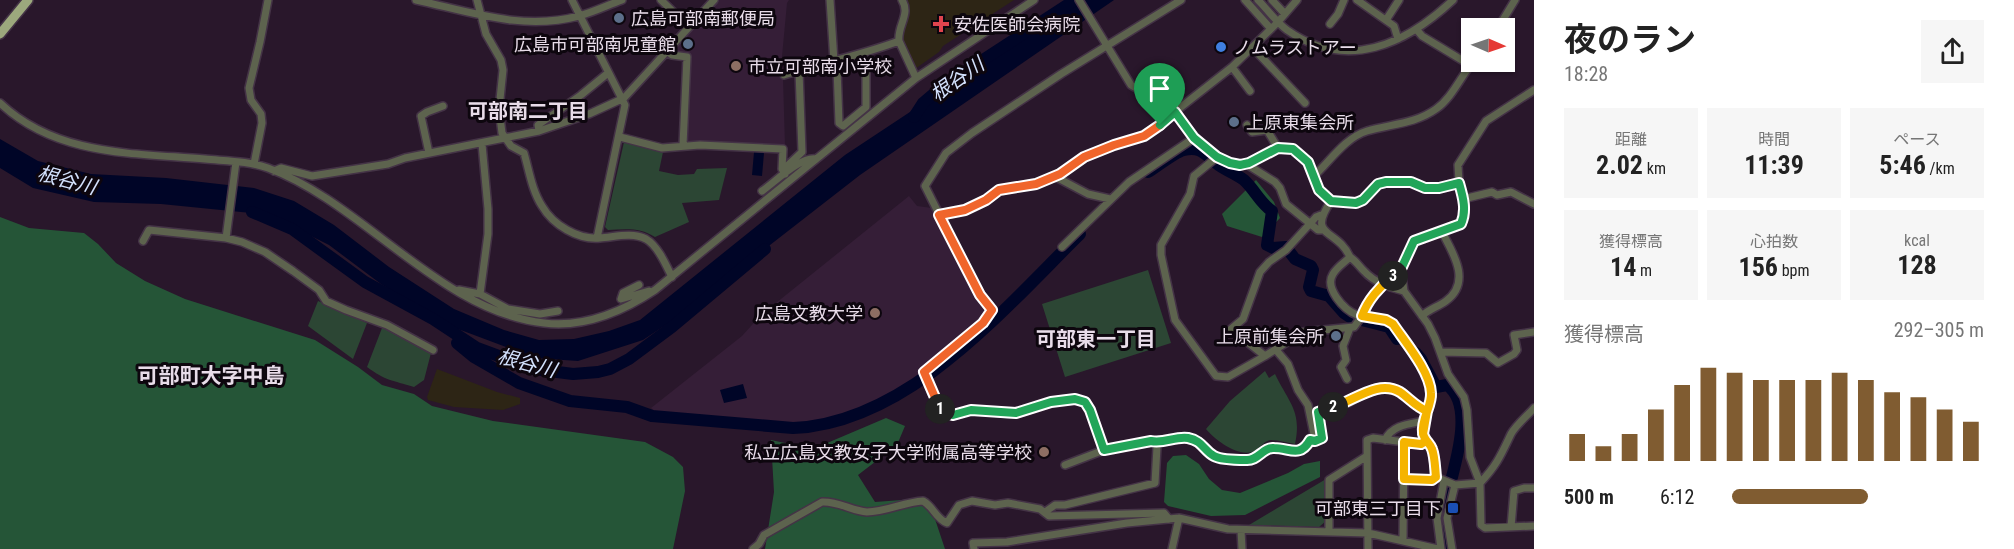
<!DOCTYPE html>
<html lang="ja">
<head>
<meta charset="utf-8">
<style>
  :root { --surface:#fff; --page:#f6f6f6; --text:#222; --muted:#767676; --accent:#805c31 }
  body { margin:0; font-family:"Roboto Condensed","Noto Sans JP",sans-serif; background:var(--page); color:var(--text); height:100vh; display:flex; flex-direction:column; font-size:22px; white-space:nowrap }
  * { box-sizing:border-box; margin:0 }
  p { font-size:20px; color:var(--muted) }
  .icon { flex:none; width:33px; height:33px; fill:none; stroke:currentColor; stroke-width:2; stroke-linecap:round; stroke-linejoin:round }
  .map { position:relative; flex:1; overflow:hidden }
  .drawer { display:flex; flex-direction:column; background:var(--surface); width:480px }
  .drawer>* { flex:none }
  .needle { width:39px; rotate:92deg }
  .controls { position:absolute; left:1461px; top:18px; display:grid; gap:12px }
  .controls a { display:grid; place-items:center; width:54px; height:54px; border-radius:0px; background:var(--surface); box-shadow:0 2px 4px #0004; font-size:30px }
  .pin { position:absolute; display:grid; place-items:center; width:51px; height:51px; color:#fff; margin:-62px -26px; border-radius:50% 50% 50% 0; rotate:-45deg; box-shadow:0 0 6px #0007 }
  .pin .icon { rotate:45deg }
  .km { position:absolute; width:30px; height:30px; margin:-15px; border-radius:50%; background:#222; color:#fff; font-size:16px; line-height:30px; text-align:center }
  .round { display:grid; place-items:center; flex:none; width:63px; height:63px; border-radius:0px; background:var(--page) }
  .head { display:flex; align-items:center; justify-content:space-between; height:102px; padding:0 30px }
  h1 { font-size:33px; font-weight:700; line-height:45px }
  .metrics { display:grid; grid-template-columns:repeat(3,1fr); gap:9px; height:102px; padding:6px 30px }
  .metrics div { display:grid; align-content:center; border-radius:0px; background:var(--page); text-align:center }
  .metrics b { font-size:26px; font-weight:700 }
  .metrics small { font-size:16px; font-weight:400 }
  .metrics p { font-size:16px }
  .chart { height:168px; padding:12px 30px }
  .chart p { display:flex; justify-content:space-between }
  .chart svg { width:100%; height:108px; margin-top:6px; stroke:var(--accent); stroke-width:6 }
  ul { padding:0 30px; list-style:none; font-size:20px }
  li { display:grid; grid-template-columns:96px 72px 1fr; align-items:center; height:45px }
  li i { height:15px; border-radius:8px; background:var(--accent) }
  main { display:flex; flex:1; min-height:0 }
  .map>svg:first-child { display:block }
  .built { fill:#351e37 }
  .industrial { fill:#2d2515 }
  .green { fill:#2c4634 }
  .forest { fill:#255537 }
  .water { fill:#000527 }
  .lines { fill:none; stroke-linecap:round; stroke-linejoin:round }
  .river { stroke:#000527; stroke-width:12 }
  .minor-casing { stroke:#443346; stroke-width:10 }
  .major-casing { stroke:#443346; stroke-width:12 }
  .minor { stroke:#5d634e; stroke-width:7 }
  .major { stroke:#9ca87d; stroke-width:9 }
  .split-1-casing { stroke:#fff; stroke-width:12 }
  .split-2-casing { stroke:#fff; stroke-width:12 }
  .split-3-casing { stroke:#fff; stroke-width:12 }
  .split-4-casing { stroke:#fff; stroke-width:12 }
  .split-1 { stroke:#f0652b; stroke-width:8 }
  .split-2 { stroke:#22a559; stroke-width:8 }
  .split-3 { stroke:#f5b400; stroke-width:8 }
  .split-4 { stroke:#22a559; stroke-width:8 }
  .service-dot { fill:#5c6f8a; stroke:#0d060e; stroke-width:2 }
  .health-dot { fill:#e0444e; stroke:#0d060e; stroke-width:2 }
  .shop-dot { fill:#3f7fe0; stroke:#0d060e; stroke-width:2 }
  .education-dot { fill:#8d6e63; stroke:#0d060e; stroke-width:2 }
  .transit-dot { fill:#1a4fb4; stroke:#0d060e; stroke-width:2 }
  .labels { text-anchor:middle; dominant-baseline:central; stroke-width:6; stroke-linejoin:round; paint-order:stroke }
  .poi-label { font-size:18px; fill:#e8dce9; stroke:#0d060e; text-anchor:start }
  .water-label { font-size:20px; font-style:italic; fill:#d3e1fd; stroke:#0d060e }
  .neighbourhood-label { font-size:20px; font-weight:bold; fill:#e8dce9; stroke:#0d060e }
  .quarter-label { font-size:21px; font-weight:bold; fill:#e8dce9; stroke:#0d060e }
</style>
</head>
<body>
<main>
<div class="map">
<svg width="1534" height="549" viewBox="0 0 1534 549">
  <rect width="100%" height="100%" fill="#29172b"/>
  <!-- built -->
  <path class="built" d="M718 0H789L787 3 780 78H783L785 146 687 142 686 140 690 55 674 53 673 51Z
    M909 196 917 206 932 208 975 292 985 306 986 310 981 321 921 371 922 375 887 400 860 413 816 425H771L655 411 651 408 742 336 761 315Z"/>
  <!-- industrial -->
  <path class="industrial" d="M906 0H1014L943 46 939 52 915 69 901 36 909 12 908 4Z
    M437 369 497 392 520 398V404L503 410 454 407 428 400 427 397Z"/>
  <!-- green -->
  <path class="green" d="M624 142 663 152 659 171 678 175 694 174 697 169 727 168 719 200 682 203 689 222 655 237C640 227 625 229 608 230L605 227Z
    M1148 270 1171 343 1065 377 1042 304Z
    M318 301 367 323 353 359 308 326Z
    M382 328H386L431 353 424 380 414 387C392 380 386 381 367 367Z
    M1265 371 1269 378 1275 374C1289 403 1302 411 1295 444 1288 443 1279 440 1271 440 1264 441 1261 447 1256 450 1241 460 1215 440 1206 429L1230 401Z
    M1326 479V521L1319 527 1249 525Z"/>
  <!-- forest -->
  <path class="forest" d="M1256 180 1274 202 1280 218 1262 237 1227 226 1222 214Z
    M0 217 29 228 84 233 98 244 116 263 145 281 185 299 315 340 358 367 382 385 414 394 432 406 493 421 645 442 673 457 683 467 685 491 673 549H0Z
    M886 418 905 426 897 445 858 475 875 502 928 498 945 549H765L774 492 771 440 813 449Z
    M1186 455 1199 464 1209 479 1222 490 1240 493 1288 473 1304 464 1320 461V477L1245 515 1211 516 1168 506 1164 502 1167 463 1173 456Z"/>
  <!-- water -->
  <path class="water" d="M1079 0H1114L860 175 679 316 643 340 578 361 535 358 450 326 381 284 329 245 289 225 251 213 161 204 94 202 33 188 0 168V139L38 161 91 174 166 178 254 188 294 201 334 225 389 267 454 309 504 330 539 340 574 339 609 331 640 320 845 155Z
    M754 152 764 153 762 176 752 175Z
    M743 384 747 398 724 403 720 390Z"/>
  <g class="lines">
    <!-- river -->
    <path class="river" d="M914 117 923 103 943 86 1075 0
      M1148 172C1156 167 1177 151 1184 150 1200 146 1205 154 1216 163 1224 170 1235 173 1244 180 1255 190 1260 203 1272 211L1267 245 1273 248 1286 247 1295 259 1311 266 1313 270 1309 287 1311 291 1329 296 1344 313 1350 317 1389 327 1397 339
      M252 212 292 229 365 282 433 319 477 348 534 369 573 374 598 372 610 369 629 359 672 327 765 249
      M457 343 474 357 519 383 570 401 627 407 652 416 793 428C908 423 1003 310 1080 234
      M1416 353 1421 359 1436 387 1447 385C1480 409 1447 485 1442 517 1440 527 1444 539 1446 549"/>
    <!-- minor casing -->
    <g class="minor-casing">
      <path id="minor" d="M416 0C471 12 523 31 579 16 594 12 608 5 622 0
        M477 0 486 34 501 60 503 70 499 109 502 133 511 146 524 153C529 170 532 191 542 206 553 225 578 240 600 238 615 237 632 232 646 239 658 246 666 265 672 277
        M572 0 625 105 597 238
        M661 0 689 27
        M830 0 834 61 837 68 839 123 843 126 866 107V65L863 54
        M902 0C911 14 897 26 899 41L916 78
        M1079 0 1131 85C1142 93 1154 92 1164 99 1170 104 1174 111 1179 117 1191 134 1209 156 1229 163 1251 171 1265 146 1285 147 1308 148 1309 174 1318 188 1321 193 1326 197 1331 201 1306 238 1337 228 1350 257 1345 262 1337 267 1333 274 1324 288 1344 310 1357 315 1368 320 1381 318 1393 324L1423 369 1429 384 1430 401 1424 421 1423 434 1432 449 1436 477 1455 485 1480 483 1481 525 1485 528 1534 526
        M1245 0 1271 29
        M1258 0C1268 10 1276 22 1287 30 1347 72 1406 44 1453 0
        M1272 0 1285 14
        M1357 0 1394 26 1398 39
        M1386 20 1399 0
        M1330 24 1338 14 1344 0
        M1498 28 1515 0
        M1417 30 1422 36 1470 65
        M1253 48 1305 103
        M667 51 672 55 687 57 683 145
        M1232 67 1250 91
        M784 75C822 63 862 55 899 41
        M0 103C56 156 133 153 205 159 226 161 249 161 268 168 363 203 441 312 544 323 585 328 622 312 655 290L916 78 1034 0
        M1247 125 1252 132 1267 130 1278 148
        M539 131 538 125 581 95 608 73
        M620 137 662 148 700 145 783 149 782 169 785 174
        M429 153 421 116 427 112 443 106
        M1217 157 1194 176 1190 194 1161 245V255L1175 320 1216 376 1228 377 1265 356
        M1249 163 1251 167 1275 182 1280 188 1286 204 1318 230H1324
        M254 164 262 123 261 114 251 100 249 88 260 42 268 0
        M274 171 281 168 312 176 388 164 405 158 539 131 589 114 624 98 714 0
        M785 174 786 167 802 152 799 71
        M1313 174 1318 172C1332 158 1347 137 1367 131 1391 124 1415 124 1436 109 1452 98 1461 76 1473 62
        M1054 176 1088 194 1110 199
        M762 191C775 182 801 156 816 159
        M1463 199 1492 192 1497 195 1511 192 1534 204
        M1331 201 1356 203 1363 200 1378 184 1386 182H1411L1425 188H1439L1459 182
        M939 215 965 210 986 200 999 190 1036 184 1060 174 1085 157 1104 149 1144 136 1232 67 1278 22 1297 0
        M1321 215 1316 217 1286 250 1269 262 1260 272 1243 319 1231 329 1265 356 1303 332 1354 327 1362 316 1366 306 1382 285 1401 269 1414 241 1461 224 1465 216V209L1459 182 1458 165 1486 121 1534 90
        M226 238 236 162
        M143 241 149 230 226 238 242 242 265 252 293 271 319 290 326 301 346 310 387 325 433 350
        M1062 247 1129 182 1194 138
        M1350 257C1356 261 1359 266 1364 271 1375 283 1389 287 1404 291
        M1401 269 1404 291 1428 324 1435 338 1448 374 1464 397 1467 410 1470 457 1480 483C1497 465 1501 455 1511 434 1516 425 1527 416 1534 408
        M639 285 623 293 621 299 649 291
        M459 290 480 294 508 309 507 314
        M480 294 488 234V209L482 144
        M508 309 540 314 558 311
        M1422 316C1429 309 1438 307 1446 301 1472 282 1453 253 1442 232
        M1441 352 1486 353 1498 363 1514 354 1517 350 1514 335 1534 332
        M1347 379 1341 367 1346 360 1343 346 1350 328
        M1310 440 1315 441 1321 438 1318 412 1348 403 1373 389 1384 387 1401 392 1421 409 1427 411
        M1385 440C1392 425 1409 424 1424 421
        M1104 450C1100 439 1094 410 1085 403 1070 391 1034 409 1018 413 1004 416 987 409 972 410 963 411 955 417 945 413 936 409 928 382 924 372L983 323 991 310 973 282 925 186 946 153 972 133 1061 74 1181 0
        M1065 465 1104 450 1151 441 1159 443
        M1404 479 1432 480 1436 477
        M1045 512 1055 505H1065L1155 483 1157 447 1159 443C1172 439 1191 433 1203 445 1207 449 1210 455 1216 457 1224 459 1235 460 1244 460 1259 461 1261 449 1272 448 1296 446 1297 462 1314 434L1308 405 1298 390 1288 364 1276 350
        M1511 527 1514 491 1524 488H1534
        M1241 530 1242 549
        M1329 531V480L1367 456
        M1403 541 1404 443
        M753 549 759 544 764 535 822 502C838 501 852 511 867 512 886 512 904 502 923 501 933 506 936 519 947 523L959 505 972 501 995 505 1008 503 1040 509 1049 516 1164 513 1169 519
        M974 549 973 543 1007 542 1127 523 1179 518 1228 529 1368 533 1438 549
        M1172 549 1179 518
        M1368 549 1367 440 1373 438 1421 444 1426 441
        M1441 549 1437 518 1444 481
        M1452 549 1447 518 1455 485"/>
    </g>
    <!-- major casing -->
    <g class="major-casing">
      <path id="major" d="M0 34 28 0"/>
    </g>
    <!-- minor -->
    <use href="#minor" class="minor"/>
    <!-- major -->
    <use href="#major" class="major"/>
  </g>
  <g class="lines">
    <!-- split-1 casing -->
    <g class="split-1-casing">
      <path id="split-1" d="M940 409 924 372 983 323 992 310 980 295 939 215 965 210 986 200 999 190 1036 184 1060 174 1084 157 1114 145 1144 136 1160 125"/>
    </g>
    <!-- split-2 casing -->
    <g class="split-2-casing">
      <path id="split-2" d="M940 409 943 412 953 415 971 410 1016 413 1051 402 1075 399 1085 402 1090 410 1104 450 1151 441C1164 444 1175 436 1188 438 1203 441 1203 450 1214 456 1221 460 1237 460 1246 460 1258 461 1263 447 1274 448 1290 448 1300 458 1310 440L1315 441 1322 438 1318 412 1333 407"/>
    </g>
    <!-- split-3 casing -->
    <g class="split-3-casing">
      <path id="split-3" d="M1333 407C1354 401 1378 379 1400 392 1409 398 1416 407 1427 411L1423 434 1426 441 1421 444 1404 442V479L1432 480 1436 477C1435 468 1435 457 1432 449 1430 443 1424 440 1423 433 1421 419 1432 406 1431 393 1430 371 1405 342 1393 324L1386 320 1362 316C1367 301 1380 286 1393 276"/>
    </g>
    <!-- split-4 casing -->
    <g class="split-4-casing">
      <path id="split-4" d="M1160 125 1175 112 1194 138 1217 157 1230 163 1240 165 1249 163 1278 148 1293 149 1308 162 1319 190 1331 201 1356 203 1363 200 1378 184 1386 182H1411L1425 188H1439L1459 183C1463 197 1467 210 1461 224L1414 241 1401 269 1393 276"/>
    </g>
    <!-- split-1 -->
    <use href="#split-1" class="split-1"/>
    <!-- split-2 -->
    <use href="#split-2" class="split-2"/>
    <!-- split-3 -->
    <use href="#split-3" class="split-3"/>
    <!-- split-4 -->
    <use href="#split-4" class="split-4"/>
  </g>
  <!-- markers -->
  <g class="service-dot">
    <circle cx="619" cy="18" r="6"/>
    <circle cx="688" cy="44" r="6"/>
    <circle cx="1234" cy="122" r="6"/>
    <circle cx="1336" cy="336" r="6"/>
  </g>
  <path class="health-dot" d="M938 15h6v6h6v6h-6v6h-6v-6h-6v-6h6z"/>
  <circle class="shop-dot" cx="1221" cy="47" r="6"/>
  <g class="education-dot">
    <circle cx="736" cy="66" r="6"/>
    <circle cx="875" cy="313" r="6"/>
    <circle cx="1044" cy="452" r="6"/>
  </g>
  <rect class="transit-dot" x="1447" y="502" width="12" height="12" rx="3"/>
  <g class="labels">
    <!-- poi labels -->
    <g class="poi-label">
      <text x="631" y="18">広島可部南郵便局</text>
      <text x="954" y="24">安佐医師会病院</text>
      <text x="676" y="44" text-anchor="end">広島市可部南児童館</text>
      <text x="1233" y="47">ノムラストアー</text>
      <text x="748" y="66">市立可部南小学校</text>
      <text x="1246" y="122">上原東集会所</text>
      <text x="863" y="313" text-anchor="end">広島文教大学</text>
      <text x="1324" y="336" text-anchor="end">上原前集会所</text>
      <text x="1032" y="452" text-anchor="end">私立広島文教女子大学附属高等学校</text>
      <text x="1441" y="508" text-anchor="end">可部東三丁目下</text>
    </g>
    <!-- water labels -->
    <g class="water-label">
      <text transform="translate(957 79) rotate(-35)">根谷川</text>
      <text transform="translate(67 180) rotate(15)">根谷川</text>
      <text transform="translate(527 363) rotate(15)">根谷川</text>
    </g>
    <!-- neighbourhood labels -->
    <g class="neighbourhood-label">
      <text x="528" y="111">可部南二丁目</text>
      <text x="1096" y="339">可部東一丁目</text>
    </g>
    <!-- quarter labels -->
    <g class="quarter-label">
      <text x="211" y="376">可部町大字中島</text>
    </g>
  </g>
</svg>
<div class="controls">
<a><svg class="needle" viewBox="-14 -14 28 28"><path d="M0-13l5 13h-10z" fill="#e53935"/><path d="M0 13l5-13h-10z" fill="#767676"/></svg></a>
</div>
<div class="pin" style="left:1160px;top:125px;background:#1e9e55"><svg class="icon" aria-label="arrive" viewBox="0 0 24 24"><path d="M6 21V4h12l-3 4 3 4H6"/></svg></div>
<b class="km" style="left:940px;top:409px">1</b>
<b class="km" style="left:1333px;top:407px">2</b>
<b class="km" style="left:1393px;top:276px">3</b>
</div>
<section class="drawer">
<div class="head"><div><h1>夜のラン</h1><p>18:28</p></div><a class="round"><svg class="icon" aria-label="share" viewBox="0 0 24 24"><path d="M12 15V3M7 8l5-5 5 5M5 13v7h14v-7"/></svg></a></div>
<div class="metrics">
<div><p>距離</p><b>2.02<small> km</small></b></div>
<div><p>時間</p><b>11:39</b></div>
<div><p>ペース</p><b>5:46<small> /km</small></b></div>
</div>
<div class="metrics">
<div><p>獲得標高</p><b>14<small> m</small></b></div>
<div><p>心拍数</p><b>156<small> bpm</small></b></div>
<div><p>kcal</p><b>128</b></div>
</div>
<div class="chart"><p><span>獲得標高</span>292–305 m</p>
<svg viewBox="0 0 160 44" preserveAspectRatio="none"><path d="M5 44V33M15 44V38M25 44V33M35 44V23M45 44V13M55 44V6M65 44V8M75 44V11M85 44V11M95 44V11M105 44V8M115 44V11M125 44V16M135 44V18M145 44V23M155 44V28"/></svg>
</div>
<ul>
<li><b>500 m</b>6:12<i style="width:54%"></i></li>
</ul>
</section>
</main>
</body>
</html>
